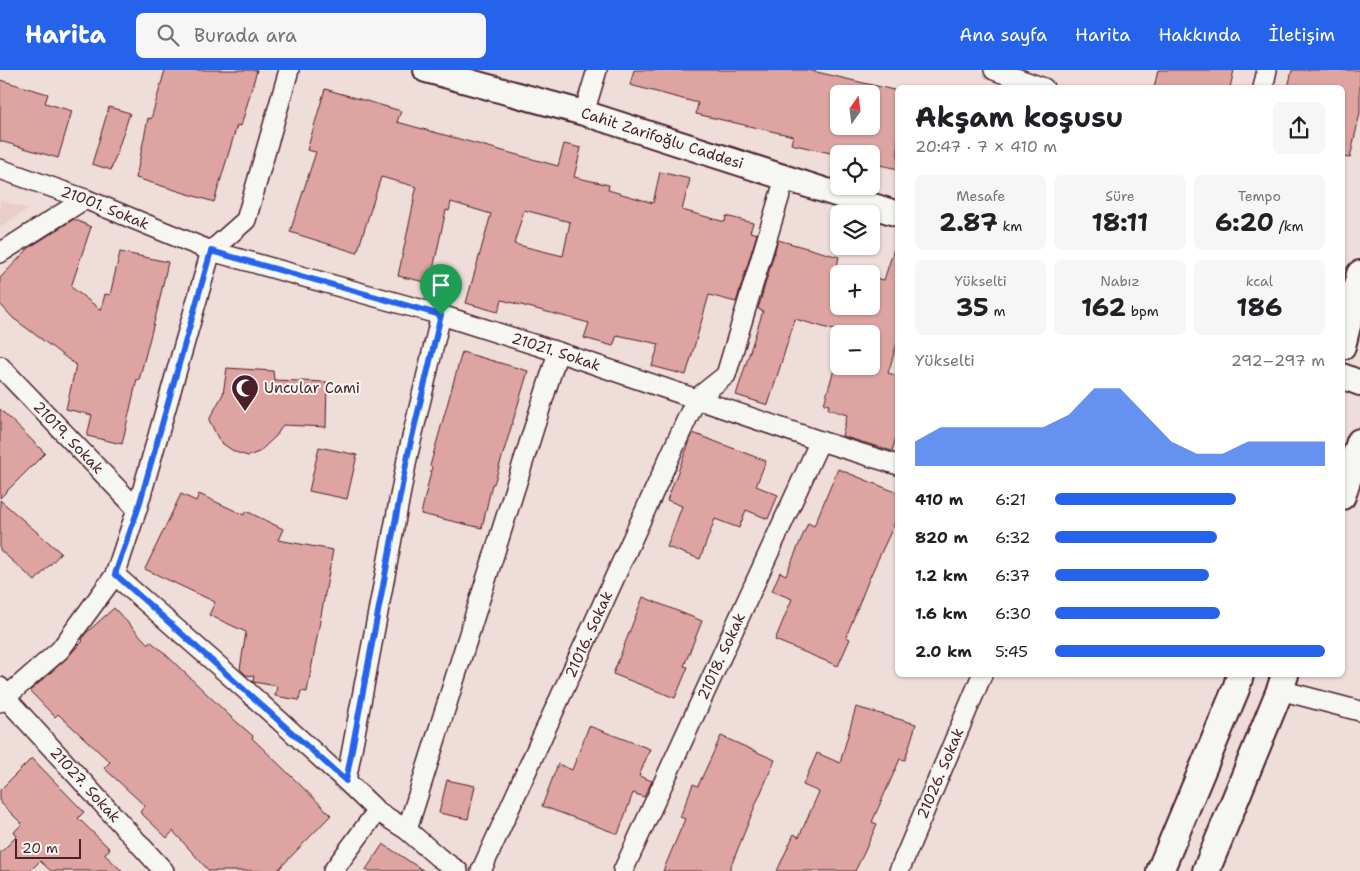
<!DOCTYPE html>
<html lang="tr">
<head>
<meta charset="utf-8">
<style>
  :root { --surface:#fff; --page:#f6f6f6; --text:#202124; --muted:#757577; --accent:#2563eb }
  body { margin:0; font-family:"Shantell Sans",sans-serif; background:var(--page); color:var(--text); height:100vh; display:flex; flex-direction:column; font-size:19px; white-space:nowrap }
  * { box-sizing:border-box; margin:0 }
  p { font-size:16px; color:var(--muted) }
  .icon { flex:none; width:28px; height:28px; fill:none; stroke:currentColor; stroke-width:2; stroke-linecap:round; stroke-linejoin:round }
  .map { position:relative; flex:1; overflow:hidden }
  .details { position:absolute; left:895px; top:15px; width:450px; height:592px; display:flex; flex-direction:column; background:var(--surface); border-radius:8px; box-shadow:0 1px 4px #0004 }
  .details>* { flex:none }
  .needle { width:32px; rotate:14deg }
  .buttons { position:absolute; left:830px; top:15px; display:grid; gap:10px }
  .buttons a { display:grid; place-items:center; width:50px; height:50px; border-radius:8px; background:var(--surface); box-shadow:0 1px 4px #0004; font-size:25px }
  .scale { position:absolute; left:15px; bottom:12px; width:66px; box-sizing:border-box; padding-left:5px; border:2px solid #4a1f2b; border-top:0; font-size:14px; line-height:18px; white-space:nowrap; color:#4a1f2b; -webkit-text-stroke:4px #f6f6f2; paint-order:stroke }
  .pin { position:absolute; display:grid; place-items:center; width:42px; height:42px; color:#fff; margin:-51px -21px; border-radius:50% 50% 50% 0; rotate:-45deg; box-shadow:0 0 5px #0007 }
  .pin .icon { rotate:45deg }
  .round { display:grid; place-items:center; flex:none; width:52px; height:52px; border-radius:8px; background:var(--page) }
  .overview { display:flex; align-items:center; justify-content:space-between; height:85px; padding:0 20px }
  h1 { font-size:28px; font-weight:700; line-height:38px }
  .figures { display:grid; grid-template-columns:repeat(3,1fr); gap:8px; height:85px; padding:5px 20px }
  .figures div { display:grid; align-content:center; border-radius:8px; background:var(--page); text-align:center }
  .figures b { font-size:25px; font-weight:700 }
  .figures small { font-size:14px; font-weight:400 }
  .figures p { font-size:14px }
  .chart { height:140px; padding:10px 20px }
  .chart p { display:flex; justify-content:space-between }
  .chart svg { width:100%; height:90px; margin-top:5px; fill:var(--accent); opacity:.7 }
  ul { padding:0 20px; list-style:none; font-size:16px }
  li { display:grid; grid-template-columns:80px 60px 1fr; align-items:center; height:38px }
  li i { height:12px; border-radius:6px; background:var(--accent) }
  header { display:flex; align-items:center; gap:30px; box-sizing:border-box; height:70px; padding:0 25px; background:var(--accent); color:#fff }
  header strong { font-size:24px }
  nav { display:flex; gap:28px; margin-inline-start:auto; font-size:18px }
  .search { width:350px; height:45px; background:var(--page); display:flex; align-items:center; gap:12px; box-sizing:border-box; padding:0 18px; border-radius:8px; color:var(--muted); font-size:19px }
  .map>svg:first-child { display:block }
  .built { fill:#eaccc9 }
  .building { fill:#dea4a2; stroke:#4a1f2b; fill-rule:evenodd }
  .lines { fill:none; stroke-linecap:round; stroke-linejoin:round }
  .minor-casing { stroke:#4a1f2b; stroke-width:22 }
  .tertiary-casing { stroke:#4a1f2b; stroke-width:28 }
  .secondary-casing { stroke:#4a1f2b; stroke-width:30 }
  .minor { stroke:#f6f6f2; stroke-width:19 }
  .tertiary { stroke:#f6f6f2; stroke-width:24 }
  .secondary { stroke:#f6f6f2; stroke-width:26 }
  .route-casing { stroke:#fff; stroke-width:10 }
  .route { stroke:#2563eb; stroke-width:6 }
  .labels { text-anchor:middle; dominant-baseline:central; stroke-width:4; stroke-linejoin:round; paint-order:stroke }
  .street-label { font-size:15px; fill:#4a1f2b; stroke:#f6f6f2 }
  .poi-label { font-size:15px; fill:#4a1f2b; stroke:#f6f6f2; text-anchor:start }
</style>
</head>
<body>
<header>
<strong>Harita</strong>
<div class="search"><svg class="icon" aria-label="search" viewBox="0 0 24 24"><circle cx="10" cy="10" r="6"/><path d="M15 15l6 6"/></svg>Burada ara</div>
<nav><a>Ana sayfa</a><a>Harita</a><a>Hakkında</a><a>İletişim</a></nav>
</header>
<div class="map">
<svg width="1360" height="801" viewBox="0 0 1360 801">
  <rect width="100%" height="100%" fill="#efddda"/>
  <filter id="ink" filterUnits="userSpaceOnUse"><feTurbulence type="fractalNoise" baseFrequency=".02" numOctaves="2"/><feDisplacementMap in="SourceGraphic" scale="10" xChannelSelector="R" yChannelSelector="G"/><feConvolveMatrix kernelMatrix="1 2 1 2 8 2 1 2 1" color-interpolation-filters="sRGB"/></filter>
  <g filter="url(#ink)">
    <!-- built -->
    <path class="built" d="M0 130 28 139 0 157Z"/>
    <!-- building -->
    <path class="building" d="M165 0H257L241 56 237 55 214 132 136 108 148 48 151 49Z
      M634 0H808L898 21V99L871 93V84H839V85L791 74 793 66 696 44 698 33 630 15ZM839 24H871V56H839Z
      M1158 0H1234L1230 18H1154Z
      M1292 0H1360V43L1350 88 1342 87V18H1288Z
      M0 10 48 24 45 33 72 41 58 88 0 71Z
      M325 19 401 41 397 52 558 96 564 74 581 78 574 107 609 115 608 120 653 133 660 102 690 109 682 140 725 152 726 146 753 153 750 162 757 164 736 232 709 225 686 305 652 296 659 274 617 265 613 276 584 268 589 253 502 230 498 242 466 233 491 144 451 132 449 141 446 140 430 213 398 206 414 131H413L417 117 381 107 357 183 290 162 316 82 307 80ZM524 140 570 152 563 186 514 174Z
      M109 37 130 43 111 100 92 94Z
      M74 149 91 157 71 217 101 240 105 224 110 225 120 182 168 192 157 241 139 310 137 309 122 374 87 366 92 345 66 339 76 295 13 248 0 234V208L30 177Z
      M778 170 839 187 837 196 862 204H839V236H871V207L884 210 894 179H898V270L888 303 898 306V360L892 381 842 366 847 345 828 339 829 335 824 334 839 282V296H871V264H844V263L795 249 768 335 736 325 763 241 758 239Z
      M462 282 528 301 494 414H492L482 458 421 444 432 397 430 396Z
      M227 298 273 301 274 310 327 312 326 357 283 355 276 366 259 382 248 386 235 382 220 372 209 350 223 324Z
      M0 339 45 383 0 428Z
      M693 363 766 391 756 416 778 425 768 449 746 440 739 458 715 449 700 489 667 477 682 436 667 430Z
      M319 377 357 385 347 429 309 421Z
      M838 399 898 423V446L869 509 846 567 850 569 838 596 775 570 792 529 772 521 780 502 786 505 808 453 814 456Z
      M181 424 196 431 199 424 244 445 246 441 283 459 278 470 333 480 307 622 301 621 299 630 275 626 277 616 253 612 254 606 246 605 240 599 246 562 209 545 215 532 145 499Z
      M0 430 61 483 35 511 0 480Z
      M643 527 702 551 684 596 688 597 675 628 613 604Z
      M114 538 148 574 150 571 161 580 231 647 253 666 252 668 331 745 277 801H209L173 761 167 768 140 742 145 736 104 698 110 692 58 644 55 647 30 621 67 588 75 579 83 571 82 570 85 564Z
      M856 637 916 654 905 690 900 689 872 752 877 754 864 783 855 801H777L794 764 799 767 819 722 803 715 817 683 840 693Z
      M589 656 650 679 639 706 652 711 644 727 633 723 618 764 542 736 558 694 572 700Z
      M721 666 775 690 755 736 729 801H663L685 749 680 747 693 714 698 716Z
      M32 688 84 742 78 748 110 779 104 784 122 801H51L40 791 30 801H0V783L17 766 14 762 22 754 0 732V720Z
      M447 710 475 716 468 749 439 743Z
      M383 774 424 801H365Z"/>
    <g class="lines">
      <!-- minor casing -->
      <g class="minor-casing">
        <g id="minor">
          <path d="M994 0 1044 18"/>
          <path d="M1263 18 1267 0"/>
          <path d="M584 43 597 0"/>
          <path id="s1" d="M0 99 85 129 211 181 441 245 558 282 820 371 898 395"/>
          <path d="M0 183 85 129"/>
          <path id="s2" d="M0 296 137 439"/>
          <path d="M115 505 237 612 346 711 377 741 407 760 438 787 458 801"/>
          <path id="s3" d="M0 617 6 628 164 801"/>
          <path d="M1280 620 1360 641"/>
          <path d="M0 632 60 580 115 505 137 439 211 181 246 150 289 0"/>
          <path d="M346 711 408 384 441 245"/>
          <path d="M407 760 558 282"/>
          <path d="M333 801 377 741"/>
          <path id="s4" d="M481 801 696 329 726 305 785 108"/>
          <path id="s5" d="M623 801 820 371"/>
          <path id="s6" d="M899 801 982 605"/>
        </g>
      </g>
      <!-- tertiary casing -->
      <g class="tertiary-casing">
        <g id="tertiary">
          <path id="s7" d="M426 0 584 43 898 144"/>
          <path d="M1342 306 1360 313"/>
        </g>
      </g>
      <!-- secondary casing -->
      <g class="secondary-casing">
        <path id="secondary" d="M1342 276 1360 204
          M1342 426 1360 372
          M1160 801 1236 619 1240 605
          M1206 801 1280 620 1285 605"/>
      </g>
      <!-- minor -->
      <use href="#minor" class="minor"/>
      <!-- tertiary -->
      <use href="#tertiary" class="tertiary"/>
      <!-- secondary -->
      <use href="#secondary" class="secondary"/>
    </g>
  </g>
  <g class="lines" filter="url(#ink)">
    <!-- route casing -->
    <g class="route-casing">
      <path id="route" d="M211 181 441 245 408 384 346 711 115 504 138 439Z"/>
    </g>
    <!-- route -->
    <use href="#route" class="route"/>
  </g>
  <!-- icons -->
  <defs>
    <g id="mosque-pin" transform="scale(1.4375)"><path d="M0 17L-7.5 6A9.5 9.5 0 1 1 7.5 6Z" fill="#4a1f2b" stroke="#f6f6f2"/><path d="M3.5-4.9A6 6 0 1 0 3.5 4.9A5 5 0 1 1 3.5-4.9Z" fill="#fff"/></g>
  </defs>
  <g fill-rule="evenodd">
    <use href="#mosque-pin" x="245" y="318"/>
  </g>
  <g class="labels">
    <!-- street labels -->
    <g class="street-label">
      <text stroke="none"><textPath href="#s7" startOffset="246">Cahit Zarifoğlu Caddesi</textPath></text>
      <text stroke="none"><textPath href="#s1" startOffset="112">21001. Sokak</textPath></text>
      <text stroke="none"><textPath href="#s1" startOffset="586">21021. Sokak</textPath></text>
      <text stroke="none"><textPath href="#s2" startOffset="99">21019. Sokak</textPath></text>
      <text stroke="none"><textPath href="#s4" startOffset="260">21016. Sokak</textPath></text>
      <text stroke="none"><textPath href="#s5" startOffset="236">21018. Sokak</textPath></text>
      <text stroke="none"><textPath href="#s6" startOffset="106">21026. Sokak</textPath></text>
      <text stroke="none"><textPath href="#s3" startOffset="130">21027. Sokak</textPath></text>
    </g>
    <!-- poi labels -->
    <g class="poi-label">
      <text x="264" y="318">Uncular Cami</text>
    </g>
  </g>
</svg>
<div class="buttons">
<a><svg class="needle" viewBox="-14 -14 28 28"><path d="M0-13l5 13h-10z" fill="#e53935"/><path d="M0 13l5-13h-10z" fill="#757577"/></svg></a>
<a><svg class="icon" aria-label="locate" viewBox="0 0 24 24"><circle cx="12" cy="12" r="6"/><path d="M12 2v4M12 18v4M2 12h4M18 12h4"/></svg></a>
<a><svg class="icon" aria-label="layers" viewBox="0 0 24 24"><path d="M12 4l9 5-9 5-9-5zM3 14l9 5 9-5"/></svg></a>
<a>+</a>
<a>−</a>
</div>
<div class="scale">20 m</div>
<div class="pin" style="left:441px;top:245px;background:#1e9e55"><svg class="icon" aria-label="arrive" viewBox="0 0 24 24"><path d="M6 21V4h12l-3 4 3 4H6"/></svg></div>
<section class="details">
<div class="overview"><div><h1>Akşam koşusu</h1><p>20:47 · 7 × 410 m</p></div><a class="round"><svg class="icon" aria-label="share" viewBox="0 0 24 24"><path d="M12 15V3M7 8l5-5 5 5M5 13v7h14v-7"/></svg></a></div>
<div class="figures">
<div><p>Mesafe</p><b>2.87<small> km</small></b></div>
<div><p>Süre</p><b>18:11</b></div>
<div><p>Tempo</p><b>6:20<small> /km</small></b></div>
</div>
<div class="figures">
<div><p>Yükselti</p><b>35<small> m</small></b></div>
<div><p>Nabız</p><b>162<small> bpm</small></b></div>
<div><p>kcal</p><b>186</b></div>
</div>
<div class="chart"><p><span>Yükselti</span>292–297 m</p>
<svg viewBox="0 0 160 44" preserveAspectRatio="none"><path d="M0 44V32L10 25L20 25L30 25L40 25L50 25L60 19L70 6L80 6L90 19L100 32L110 38L120 38L130 32L140 32L150 32L160 32V44z"/></svg>
</div>
<ul>
<li><b>410 m</b>6:21<i style="width:67%"></i></li>
<li><b>820 m</b>6:32<i style="width:60%"></i></li>
<li><b>1.2 km</b>6:37<i style="width:57%"></i></li>
<li><b>1.6 km</b>6:30<i style="width:61%"></i></li>
<li><b>2.0 km</b>5:45<i style="width:100%"></i></li>
</ul>
</section>
</div>
</body>
</html>
